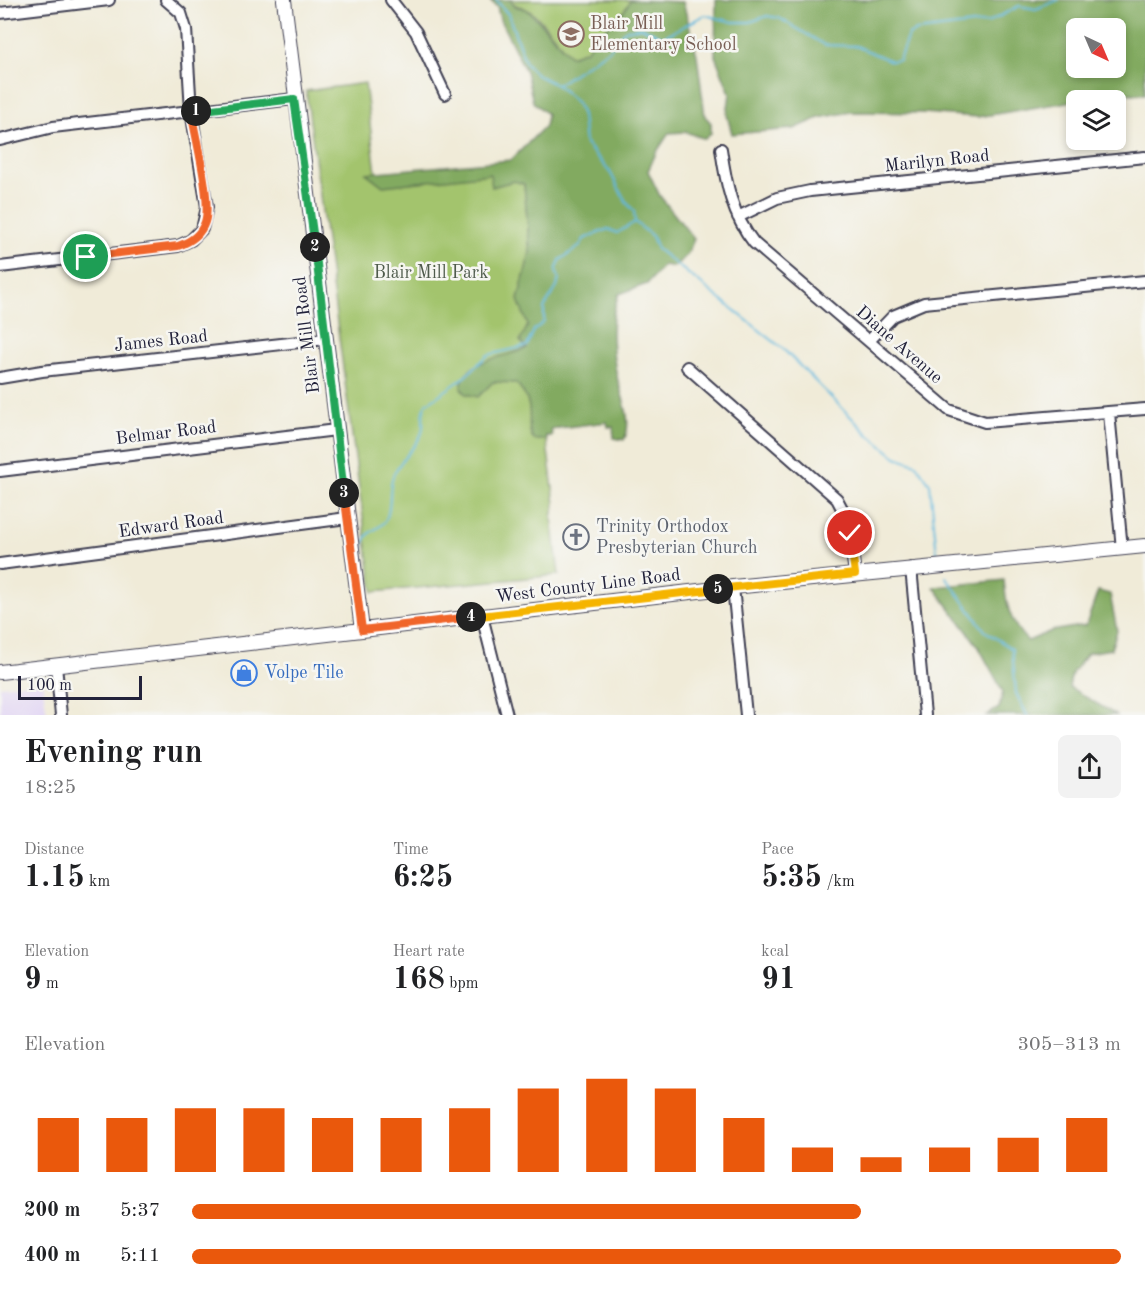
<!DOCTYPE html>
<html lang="en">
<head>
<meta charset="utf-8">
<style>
  :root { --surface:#fff; --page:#f2f2f2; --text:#202124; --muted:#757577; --accent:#ea580c }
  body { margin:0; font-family:"Old Standard TT",serif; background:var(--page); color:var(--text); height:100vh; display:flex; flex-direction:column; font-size:22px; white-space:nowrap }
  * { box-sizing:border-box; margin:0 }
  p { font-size:20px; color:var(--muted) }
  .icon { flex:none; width:33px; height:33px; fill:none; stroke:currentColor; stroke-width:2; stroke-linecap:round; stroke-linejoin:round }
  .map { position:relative; height:715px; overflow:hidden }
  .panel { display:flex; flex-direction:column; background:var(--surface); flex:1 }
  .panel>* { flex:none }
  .needle { width:39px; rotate:136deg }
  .fabs { position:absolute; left:1066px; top:18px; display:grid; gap:12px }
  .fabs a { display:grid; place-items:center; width:60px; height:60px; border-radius:9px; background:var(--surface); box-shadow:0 3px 9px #0003; font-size:30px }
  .scale { position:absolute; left:18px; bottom:15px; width:124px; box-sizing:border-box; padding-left:6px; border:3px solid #22223b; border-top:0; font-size:16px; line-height:21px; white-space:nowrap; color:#22223b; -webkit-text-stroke:4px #f6f6f2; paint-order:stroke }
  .pin { position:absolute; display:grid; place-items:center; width:51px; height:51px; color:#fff; margin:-26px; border:3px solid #fff; border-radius:50%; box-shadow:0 2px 6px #0007 }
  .km { position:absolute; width:30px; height:30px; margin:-15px; border-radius:50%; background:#222; color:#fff; font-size:16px; line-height:30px; text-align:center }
  .round { display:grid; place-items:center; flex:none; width:63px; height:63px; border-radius:9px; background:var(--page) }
  .headline { display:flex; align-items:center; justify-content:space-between; height:102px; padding:0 24px }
  h1 { font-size:33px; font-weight:700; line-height:45px }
  .metrics { display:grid; grid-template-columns:repeat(3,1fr); gap:9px; height:102px; padding:6px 24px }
  .metrics div { display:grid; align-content:center }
  .metrics b { font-size:30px; font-weight:700 }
  .metrics small { font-size:16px; font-weight:400 }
  .metrics p { font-size:16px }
  .chart { height:168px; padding:12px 24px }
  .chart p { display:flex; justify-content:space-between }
  .chart svg { width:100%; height:108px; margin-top:6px; stroke:var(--accent); stroke-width:6 }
  ul { padding:0 24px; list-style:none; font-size:20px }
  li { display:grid; grid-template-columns:96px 72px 1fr; align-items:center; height:45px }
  li i { height:15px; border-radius:8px; background:var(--accent) }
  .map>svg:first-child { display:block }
  .built { fill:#e1d4f4 }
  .green { fill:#a3c46d; stroke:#627354; stroke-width:1.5 }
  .forest { fill:#82aa60; stroke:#52664e; stroke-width:1.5; fill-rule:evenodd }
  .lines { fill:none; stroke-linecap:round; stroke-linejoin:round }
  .stream { stroke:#61b9de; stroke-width:2 }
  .minor-casing { stroke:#414053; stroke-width:14 }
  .major-casing { stroke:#414053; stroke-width:16 }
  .minor { stroke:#fff; stroke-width:10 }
  .major { stroke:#fff; stroke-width:14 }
  .split-1-casing { stroke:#fff; stroke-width:12 }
  .split-2-casing { stroke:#fff; stroke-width:12 }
  .split-3-casing { stroke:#fff; stroke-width:12 }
  .split-4-casing { stroke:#fff; stroke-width:12 }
  .split-5-casing { stroke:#fff; stroke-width:12 }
  .split-6-casing { stroke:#fff; stroke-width:12 }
  .split-1 { stroke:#f0652b; stroke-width:8 }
  .split-2 { stroke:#22a559; stroke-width:8 }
  .split-3 { stroke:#22a559; stroke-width:8 }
  .split-4 { stroke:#f0652b; stroke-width:8 }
  .split-5 { stroke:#f5b400; stroke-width:8 }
  .split-6 { stroke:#f5b400; stroke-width:8 }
  .labels { text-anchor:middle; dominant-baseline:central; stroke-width:5; stroke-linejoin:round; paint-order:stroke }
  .education-label { font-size:18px; fill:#785e54; stroke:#f6f6f2; text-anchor:start }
  .street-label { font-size:18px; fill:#22223b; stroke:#f6f6f2 }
  .park-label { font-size:18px; fill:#4f5b4c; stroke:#f6f6f2 }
  .worship-label { font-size:18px; fill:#5b616d; stroke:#f6f6f2; text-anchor:start }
  .shop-label { font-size:18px; fill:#366cbe; stroke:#f6f6f2; text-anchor:start }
</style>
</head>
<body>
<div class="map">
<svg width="1145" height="715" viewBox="0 0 1145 715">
  <rect width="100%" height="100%" fill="#f6f6f2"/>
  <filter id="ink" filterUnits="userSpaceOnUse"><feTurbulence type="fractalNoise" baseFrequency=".0167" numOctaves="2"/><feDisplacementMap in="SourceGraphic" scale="12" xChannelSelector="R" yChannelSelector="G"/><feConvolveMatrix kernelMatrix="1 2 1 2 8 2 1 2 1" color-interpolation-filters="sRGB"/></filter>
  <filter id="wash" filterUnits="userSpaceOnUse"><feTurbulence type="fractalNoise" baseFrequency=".008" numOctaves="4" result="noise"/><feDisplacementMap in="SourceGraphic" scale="24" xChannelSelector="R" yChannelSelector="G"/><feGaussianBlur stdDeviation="1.35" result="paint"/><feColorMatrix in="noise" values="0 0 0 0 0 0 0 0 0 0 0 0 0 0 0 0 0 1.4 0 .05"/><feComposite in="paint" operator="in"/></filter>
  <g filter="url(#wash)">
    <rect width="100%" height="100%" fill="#f0ebd8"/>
    <!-- built -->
    <path class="built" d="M42 682 47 715H0V686Z"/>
    <!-- green -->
    <path class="green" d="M510 0H630C622 22 597 29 587 50L570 56C558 43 541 16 526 9 519 5 515 7 510 0Z
      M365 83 376 173 499 163 524 184 546 436 555 504 552 517 559 575 373 592 306 91Z"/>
    <!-- forest -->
    <path class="forest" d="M490 0H510L515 6 526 9 539 21 570 56 587 50C597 29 622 22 630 0L683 2 697 55 705 116 711 123V133L705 139 686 132 669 133 656 153 648 171 660 196 694 239 687 255 674 267 664 265 647 284 619 294C608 320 612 354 618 381 623 400 633 422 624 440L614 438 613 427H608L607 422 551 429 552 436H546V440H534C522 424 540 409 516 383L493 382 478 397 466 394 461 388C463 358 509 357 527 348L520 341 528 325 518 300 530 252 524 184 514 181 492 187 490 174 383 186 366 173 511 160 545 126 547 114 533 102 526 72 500 20 497 7Z
      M716 0H1145V94L1100 93 1068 102 978 117 923 113 851 112 819 118 794 129 732 134 727 115 730 93 715 56ZM1116 28V68H1077V28Z
      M1004 580C1006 604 1010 624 1028 641L1051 631 1086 625 1098 591 1110 594 1117 631 1111 649 1088 653 1072 673 1069 687 1116 715H987L999 708 1003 692 978 646 934 587Z"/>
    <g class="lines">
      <!-- stream -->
      <path class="stream" d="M496 0 508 14 526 64 537 75 557 85 577 103 582 115 585 143 610 172 626 202 634 211 635 222 652 236 657 249 782 348 869 435 896 457 916 464 930 484 937 554
        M557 85 610 49 625 30 641 27 663 37 705 15 733 22H750L767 16 779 18 825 45 856 46 891 61 899 60 908 35 917 31 989 22 1019 6 1036 9 1058 0
        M946 577 985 631 1012 649 1016 693 1027 715
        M366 590C363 575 356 544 371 532 377 528 384 525 387 517 392 504 388 489 393 476 399 460 414 450 421 435 426 424 420 413 426 404L461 380 488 355 527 346 534 330 544 322V308L557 287 559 278 556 271 560 260 579 247 584 239 608 229 617 233 635 222"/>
    </g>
  </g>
  <g filter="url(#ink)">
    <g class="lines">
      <!-- minor casing -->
      <g class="minor-casing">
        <path id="minor" d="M391 0 416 32 445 94
          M0 13 109 0
          M0 140 53 127 294 99
          M721 149C726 184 732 215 754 243L949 410 985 422 1145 409
          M738 217 777 198 810 191 1145 157
          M0 267 178 246 191 240 202 229 207 207 191 111 186 29 181 13 166 0
          M869 341 893 316 924 303 1145 281
          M687 367 837 499 848 520 855 574
          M0 378 42 371 326 339
          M1109 413 1122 549
          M0 471 336 430
          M0 564 347 518
          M911 568 925 715
          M733 587 746 715
          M482 616 507 715
          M56 666 61 715"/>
      </g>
      <!-- major casing -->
      <g class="major-casing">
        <path id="major" d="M284 0 362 630
          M0 672 733 587 1145 546"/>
      </g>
      <!-- minor -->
      <use href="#minor" class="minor"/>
      <!-- major -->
      <use href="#major" class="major"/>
    </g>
  </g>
  <g class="lines" filter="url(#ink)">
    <!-- split-1 casing -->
    <g class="split-1-casing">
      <path id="split-1" d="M86 257 178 246C190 242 201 234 205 222 212 202 195 135 191 111H196"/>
    </g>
    <!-- split-2 casing -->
    <g class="split-2-casing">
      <path id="split-2" d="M196 111 294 99 315 247"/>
    </g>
    <!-- split-3 casing -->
    <g class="split-3-casing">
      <path id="split-3" d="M315 247 344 493"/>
    </g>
    <!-- split-4 casing -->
    <g class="split-4-casing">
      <path id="split-4" d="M344 493 362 630 471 617"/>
    </g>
    <!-- split-5 casing -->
    <g class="split-5-casing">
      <path id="split-5" d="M471 617 718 589"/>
    </g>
    <!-- split-6 casing -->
    <g class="split-6-casing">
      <path id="split-6" d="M718 589 855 574 850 533"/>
    </g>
    <!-- split-1 -->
    <use href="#split-1" class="split-1"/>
    <!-- split-2 -->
    <use href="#split-2" class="split-2"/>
    <!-- split-3 -->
    <use href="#split-3" class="split-3"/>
    <!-- split-4 -->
    <use href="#split-4" class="split-4"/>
    <!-- split-5 -->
    <use href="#split-5" class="split-5"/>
    <!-- split-6 -->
    <use href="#split-6" class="split-6"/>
  </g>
  <!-- icons -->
  <defs>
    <g id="school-ring" transform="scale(1.35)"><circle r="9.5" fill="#f6f6f2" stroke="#8d6e63" stroke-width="1.5"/><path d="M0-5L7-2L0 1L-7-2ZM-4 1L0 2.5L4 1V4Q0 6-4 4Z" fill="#8d6e63"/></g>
    <g id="church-ring" transform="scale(1.35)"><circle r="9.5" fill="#f6f6f2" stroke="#6b7280" stroke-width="1.5"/><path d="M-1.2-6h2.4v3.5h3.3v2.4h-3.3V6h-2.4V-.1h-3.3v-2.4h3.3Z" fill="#6b7280"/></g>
    <g id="shop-ring" transform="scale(1.35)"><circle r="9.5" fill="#f6f6f2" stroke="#3f7fe0" stroke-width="1.5"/><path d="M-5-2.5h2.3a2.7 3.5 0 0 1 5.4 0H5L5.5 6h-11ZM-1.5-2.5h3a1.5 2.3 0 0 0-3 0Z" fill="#3f7fe0"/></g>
  </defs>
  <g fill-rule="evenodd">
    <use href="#school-ring" x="571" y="34"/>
    <use href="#church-ring" x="576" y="537"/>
    <use href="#shop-ring" x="244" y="673"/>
  </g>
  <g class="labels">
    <!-- education labels -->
    <g class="education-label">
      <text x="590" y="24">Blair Mill<tspan x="590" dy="21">Elementary School</tspan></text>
    </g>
    <!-- street labels -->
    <g class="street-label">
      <text transform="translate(937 161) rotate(-6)">Marilyn Road</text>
      <text transform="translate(307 335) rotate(-97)">Blair Mill Road</text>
      <text transform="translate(161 341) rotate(-6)">James Road</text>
      <text transform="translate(899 345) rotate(41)">Diane Avenue</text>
      <text transform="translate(166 433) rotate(-7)">Belmar Road</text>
      <text transform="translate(171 525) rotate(-8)">Edward Road</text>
      <text transform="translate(588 586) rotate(-7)">West County Line Road</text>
    </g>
    <!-- park labels -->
    <g class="park-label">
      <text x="431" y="273">Blair Mill Park</text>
    </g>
    <!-- worship labels -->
    <g class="worship-label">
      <text x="596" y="527">Trinity Orthodox<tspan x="596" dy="21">Presbyterian Church</tspan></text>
    </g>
    <!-- shop labels -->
    <g class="shop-label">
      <text x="264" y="673">Volpe Tile</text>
    </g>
  </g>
</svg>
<div class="fabs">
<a><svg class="needle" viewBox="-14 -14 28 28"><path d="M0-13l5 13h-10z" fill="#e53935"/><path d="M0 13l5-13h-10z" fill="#757577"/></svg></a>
<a><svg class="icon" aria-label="layers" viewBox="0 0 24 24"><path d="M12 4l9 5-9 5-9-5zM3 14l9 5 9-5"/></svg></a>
</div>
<div class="scale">100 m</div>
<div class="pin" style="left:86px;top:257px;background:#1e9e55"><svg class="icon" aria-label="arrive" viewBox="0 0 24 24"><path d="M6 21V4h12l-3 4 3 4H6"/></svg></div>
<div class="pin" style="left:850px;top:533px;background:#d93025"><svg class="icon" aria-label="check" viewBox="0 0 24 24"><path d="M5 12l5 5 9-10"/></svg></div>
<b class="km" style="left:196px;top:111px">1</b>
<b class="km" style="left:315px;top:247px">2</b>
<b class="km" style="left:344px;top:493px">3</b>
<b class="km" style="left:471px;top:617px">4</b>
<b class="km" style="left:718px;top:589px">5</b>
</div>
<section class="panel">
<div class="headline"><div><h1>Evening run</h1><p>18:25</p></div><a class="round"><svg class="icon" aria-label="share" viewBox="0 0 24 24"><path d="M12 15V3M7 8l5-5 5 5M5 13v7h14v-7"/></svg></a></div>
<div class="metrics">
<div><p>Distance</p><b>1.15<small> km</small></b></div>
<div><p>Time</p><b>6:25</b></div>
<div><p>Pace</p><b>5:35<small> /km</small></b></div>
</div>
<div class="metrics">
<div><p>Elevation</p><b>9<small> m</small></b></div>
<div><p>Heart rate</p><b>168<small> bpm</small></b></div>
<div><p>kcal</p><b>91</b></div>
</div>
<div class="chart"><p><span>Elevation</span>305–313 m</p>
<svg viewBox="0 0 160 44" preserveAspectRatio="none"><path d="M5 44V22M15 44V22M25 44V18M35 44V18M45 44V22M55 44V22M65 44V18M75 44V10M85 44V6M95 44V10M105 44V22M115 44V34M125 44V38M135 44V34M145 44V30M155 44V22"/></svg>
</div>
<ul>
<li><b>200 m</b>5:37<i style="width:72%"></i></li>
<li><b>400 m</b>5:11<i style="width:100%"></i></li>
</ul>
</section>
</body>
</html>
